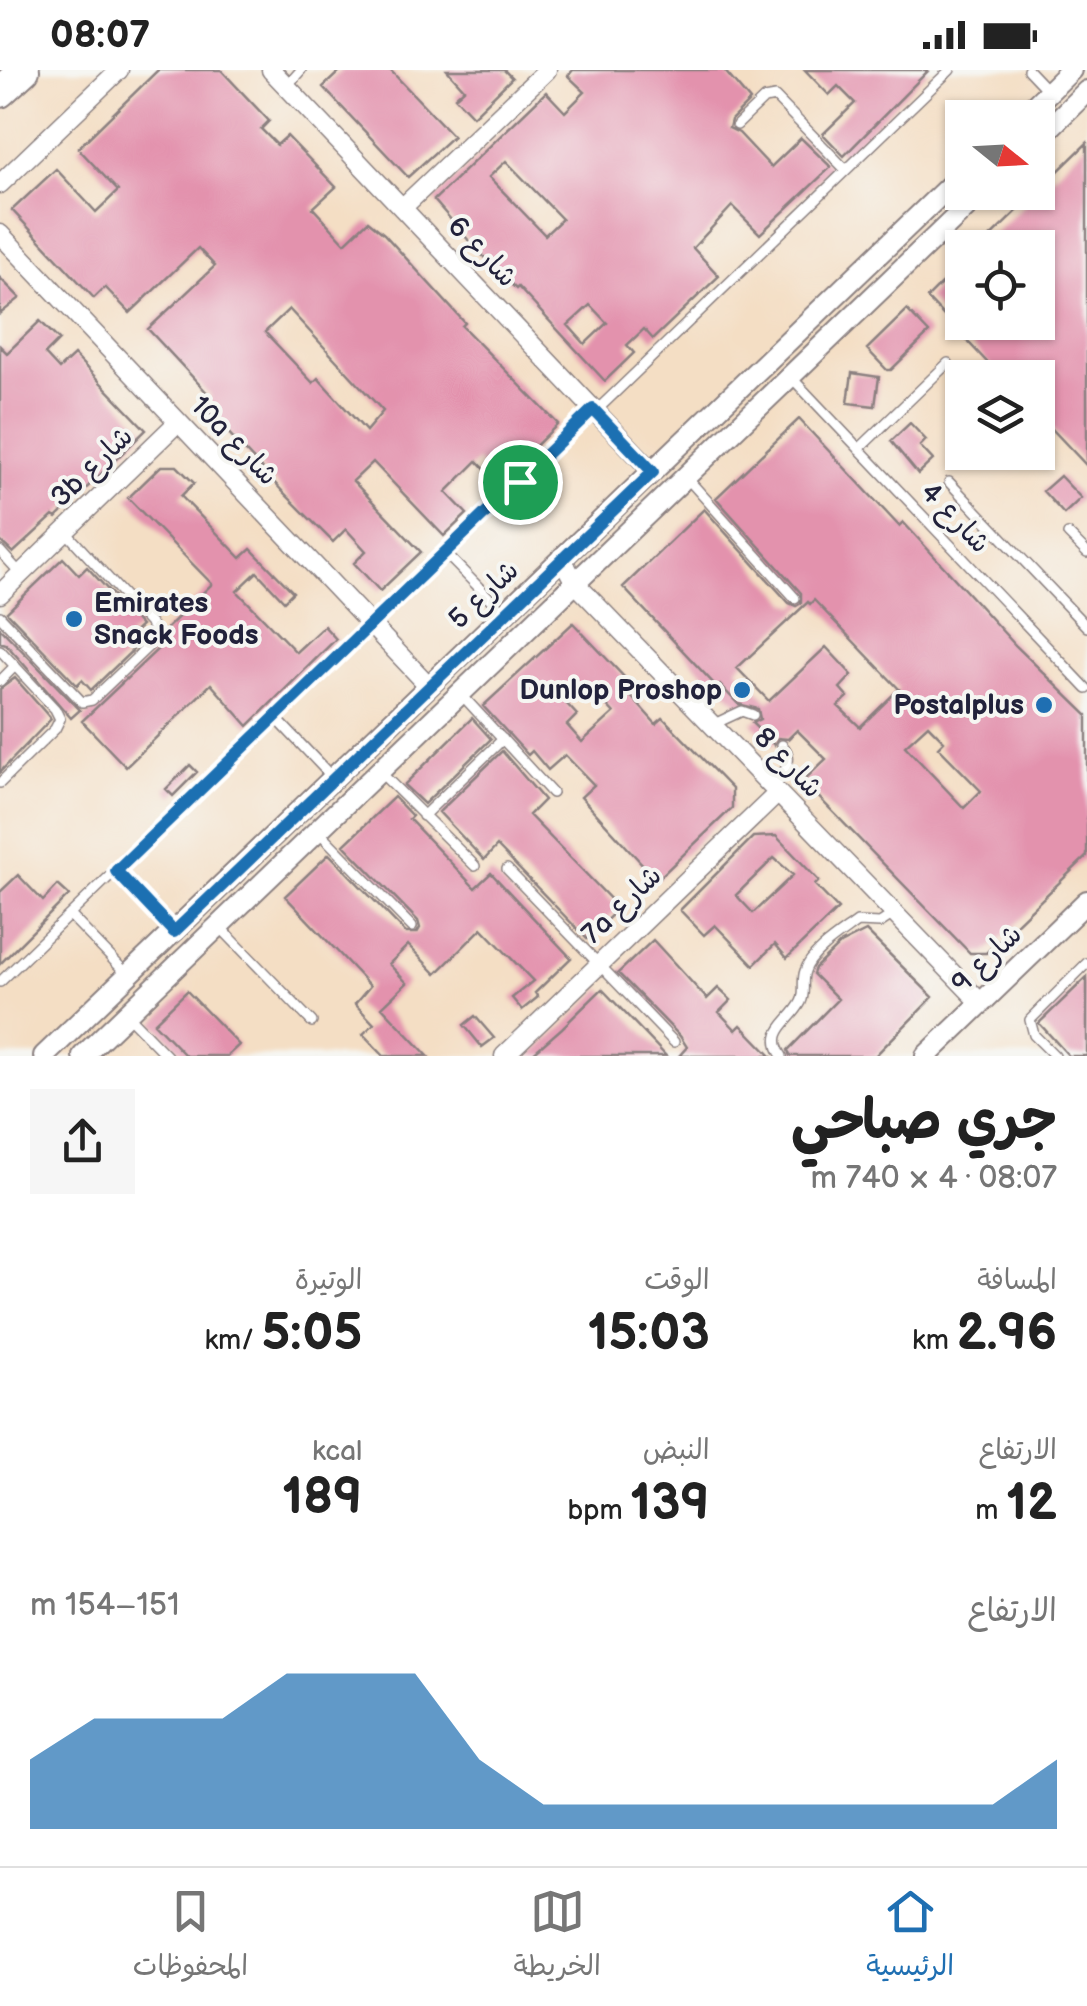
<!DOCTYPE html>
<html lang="ar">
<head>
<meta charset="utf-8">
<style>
  :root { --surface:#fff; --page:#f6f6f6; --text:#222; --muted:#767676; --line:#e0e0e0; --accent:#1f6fb2 }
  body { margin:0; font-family:"Balsamiq Sans","Playpen Sans Arabic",sans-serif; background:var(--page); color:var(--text); direction:rtl; height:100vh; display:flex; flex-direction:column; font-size:38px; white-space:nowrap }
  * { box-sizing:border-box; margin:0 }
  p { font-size:32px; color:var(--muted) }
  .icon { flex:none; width:55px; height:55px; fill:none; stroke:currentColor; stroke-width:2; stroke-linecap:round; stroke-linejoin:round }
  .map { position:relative; height:986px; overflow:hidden; direction:ltr }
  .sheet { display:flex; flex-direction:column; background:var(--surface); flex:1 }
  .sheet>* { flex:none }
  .needle { width:65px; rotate:108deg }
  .fabs { position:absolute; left:945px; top:30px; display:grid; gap:20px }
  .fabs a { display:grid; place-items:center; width:110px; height:110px; border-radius:0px; background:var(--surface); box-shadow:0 2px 8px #0004; font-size:50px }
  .pin { position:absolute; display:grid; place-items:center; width:85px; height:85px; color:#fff; margin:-42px; border:5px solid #fff; border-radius:50%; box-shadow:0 2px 10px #0007 }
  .round { display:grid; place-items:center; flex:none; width:105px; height:105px; border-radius:0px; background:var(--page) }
  .summary { display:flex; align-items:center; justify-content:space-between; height:170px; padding:0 30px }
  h1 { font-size:55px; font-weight:700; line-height:75px }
  .metrics { display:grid; grid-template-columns:repeat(3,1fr); gap:15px; height:170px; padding:10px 30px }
  .metrics div { display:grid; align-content:center }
  .metrics b { font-size:50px; font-weight:700 }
  .metrics small { font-size:28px; font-weight:400 }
  .metrics p { font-size:28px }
  .chart { height:280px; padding:20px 30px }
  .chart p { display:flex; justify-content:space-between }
  .chart svg { width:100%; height:180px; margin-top:10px; fill:var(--accent); opacity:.7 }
  .status { display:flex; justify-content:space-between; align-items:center; height:70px; padding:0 50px; background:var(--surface); direction:ltr }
  .status svg { height:28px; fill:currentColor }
  .tabs { display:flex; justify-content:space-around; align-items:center; height:140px; border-top:2px solid var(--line); background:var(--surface); font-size:28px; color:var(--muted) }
  .tabs a { display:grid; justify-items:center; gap:5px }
  .tabs .on { color:var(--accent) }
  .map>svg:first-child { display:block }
  .building { fill:#e392ad; fill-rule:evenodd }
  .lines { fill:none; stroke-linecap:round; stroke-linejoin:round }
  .service-casing { stroke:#8b8080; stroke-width:12 }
  .minor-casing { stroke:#8b8080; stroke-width:21 }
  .tertiary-casing { stroke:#8b8080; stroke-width:24 }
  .motorway-casing { stroke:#8b8080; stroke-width:34 }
  .service { stroke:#fff; stroke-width:9 }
  .minor { stroke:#fff; stroke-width:18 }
  .tertiary { stroke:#fff; stroke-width:20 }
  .motorway { stroke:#fff; stroke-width:30 }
  .route-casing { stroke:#fff; stroke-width:20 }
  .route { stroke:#1f6fb2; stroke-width:12 }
  .poi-dot { fill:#1f6fb2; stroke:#f6f6f2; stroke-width:4 }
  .labels { text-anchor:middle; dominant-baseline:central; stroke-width:8; stroke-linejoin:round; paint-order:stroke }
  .street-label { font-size:28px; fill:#22223b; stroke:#f6f6f2 }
  .poi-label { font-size:28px; font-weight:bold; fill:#22223b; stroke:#f6f6f2; text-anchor:end }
</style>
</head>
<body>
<div class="status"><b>08:07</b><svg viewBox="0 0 49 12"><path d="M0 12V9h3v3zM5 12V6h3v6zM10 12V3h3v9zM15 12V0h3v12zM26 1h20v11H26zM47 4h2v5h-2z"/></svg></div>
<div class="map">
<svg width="1087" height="986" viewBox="0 0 1087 986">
  <rect width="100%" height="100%" fill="#f6f6f2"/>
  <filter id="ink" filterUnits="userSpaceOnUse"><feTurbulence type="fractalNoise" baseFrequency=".01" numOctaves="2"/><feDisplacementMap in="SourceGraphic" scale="20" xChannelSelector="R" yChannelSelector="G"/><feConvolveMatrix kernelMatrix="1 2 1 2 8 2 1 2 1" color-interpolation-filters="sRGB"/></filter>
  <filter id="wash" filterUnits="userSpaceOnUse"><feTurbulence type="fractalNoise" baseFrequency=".0048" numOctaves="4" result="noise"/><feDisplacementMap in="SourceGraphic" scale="40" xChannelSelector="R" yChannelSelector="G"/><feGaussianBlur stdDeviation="2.25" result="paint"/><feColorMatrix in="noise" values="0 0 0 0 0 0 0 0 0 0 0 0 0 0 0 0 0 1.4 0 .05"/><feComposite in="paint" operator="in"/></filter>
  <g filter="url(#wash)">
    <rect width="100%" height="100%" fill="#f4dec4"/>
    <g id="blocks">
      <!-- building -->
      <path class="building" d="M158 0H221L269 51 261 59 277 75 287 66 336 117 313 138 345 173 368 151 384 164 465 253 462 256 558 354 498 413 477 391 446 422 467 444 444 466 373 392 353 411 421 482 380 521 354 493 366 481 346 459 333 472 284 423 203 335 211 327 148 259 215 196 198 178 130 243 105 217 94 228 12 140 56 99 96 142 118 121 78 78ZM289 239 383 341 366 361 318 308 313 313 265 262Z
        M341 0H390L453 66 408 107 323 17Z
        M447 0H504L512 8 473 46 455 27 464 19Z
        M573 0H724L750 31 731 50 729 58 739 63 771 97 801 68 831 97 760 164 732 136 693 178 719 206 653 269 644 259 627 275 634 283 605 311 518 217 516 219 477 180 434 130 546 22 565 42 585 22 568 6ZM506 91 562 149 545 165 489 107ZM590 235 607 253 585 274 568 255Z
        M805 0H929L844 86 823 64 855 33 838 16 829 25Z
        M1087 73V396L1038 344V308H1002L927 228 962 193V252H1038V178H979Z
        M0 208 20 228 0 244Z
        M907 240 929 263 891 300H887L867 279Z
        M40 251 59 270 45 284 59 299 74 285 146 360 56 448 53 446 13 483 0 471V276L7 283Z
        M852 303 879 307 875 336 848 333Z
        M799 349 899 456 903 452 1016 576 1087 645V786L986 883H970L803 711 826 689 797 660 788 669 778 668 774 675 752 653 760 649 758 639 738 634 720 615 717 617 623 517 704 439 789 533 796 536 801 533V523L716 428ZM814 530 899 619 860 657 838 636 848 627 840 618 852 605 826 577 769 631 737 598 808 532 810 534ZM928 655 944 671 938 677 981 721 964 738 905 676Z
        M910 353 926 370 920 376 933 390 918 404 891 371Z
        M161 396H177L194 413 181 426 241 488 251 479 293 522 284 531 257 502 237 521 296 582 324 556 336 569 248 656 211 614 126 697 82 651 159 578 165 570 163 562 212 514 128 428Z
        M1060 406 1081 428 1064 444 1043 421Z
        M63 488 79 505 87 497 141 556 129 567 138 575 91 620 82 610 77 615 7 542Z
        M573 553 624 607 618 612 656 654 663 648 732 719V738L657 810 581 727 594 715 565 685 548 700 532 681 528 685 483 636ZM588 615 614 643 582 672 567 655 577 645 567 634Z
        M0 558 80 640 71 648 6 574 0 572Z
        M15 608 51 649 0 702V619Z
        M472 648 491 669 424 734 404 715Z
        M502 681 544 730 529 745 619 838 587 869 497 776 484 790 439 742Z
        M190 695 197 702 173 726 166 719Z
        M394 727 412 746 409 749 475 818 491 803 571 888 535 923 538 927 522 940 512 928 533 911 482 858 436 904 408 875 389 894 407 913 382 937 428 986H384L363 964 374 954 355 934 370 916 285 826 329 784 406 863H417L420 858 418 851 344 775Z
        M776 766 819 811 815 815 838 839 787 888 775 874 754 895 715 855 704 865 680 840 753 767ZM774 788 793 805 753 843 736 825Z
        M18 805 43 831 58 815 69 825 0 894V822Z
        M866 861 933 927 875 986H790L788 980 838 929 813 904 815 898 840 874Z
        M653 870 707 929 718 918 731 930 719 942 736 960 741 955 771 986H679L687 977 680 966 618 903Z
        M1087 907V986H1069L1039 953Z
        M602 919 666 986H530L562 958Z
        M187 921 239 975 227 986H186L154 953Z
        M475 946 494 968 482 977 464 955Z"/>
    </g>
  </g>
  <g filter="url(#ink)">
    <use href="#blocks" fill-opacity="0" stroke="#8b8080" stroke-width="2.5"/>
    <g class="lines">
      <!-- service casing -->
      <g class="service-casing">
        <path id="service" d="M1028 0 1047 20
          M286 17 301 0
          M737 55 764 29 775 27 846 100
          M791 307 1087 619
          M596 341 950 0
          M859 379 948 293
          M686 407 795 528
          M949 412 1087 557
          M1068 464 1087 483
          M0 481 21 504
          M446 484 504 543
          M0 546 82 632 92 630 153 572 156 567 153 557 65 461
          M0 580 55 639 60 649 55 659 0 713
          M0 611 15 596
          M460 623 552 723
          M276 648 332 707
          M712 655 742 641 753 645
          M379 701 475 796
          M774 718C782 704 797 690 782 675
          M423 746 503 669
          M319 762 412 857
          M507 799 674 972
          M116 801 172 861
          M70 845 127 904
          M220 857 312 952
          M0 912 593 339
          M128 946 167 986
          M782 986C765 961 791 952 801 932 806 922 801 911 805 901 811 882 841 864 857 852L880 853 895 843
          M1055 986 1034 965 1030 950 1087 893"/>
      </g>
      <!-- minor casing -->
      <g class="minor-casing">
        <path id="minor" d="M271 0 653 402
          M0 114 119 0
          M402 138 547 0
          M0 164 429 616
          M561 487 575 513 981 933
          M0 524 178 352
          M504 986 778 723"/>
      </g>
      <!-- tertiary casing -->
      <g class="tertiary-casing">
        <path id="tertiary" d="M1022 48 1071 0
          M1038 69 1087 21
          M44 986 962 104
          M83 986 982 122
          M926 986 1087 831"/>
      </g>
      <!-- motorway casing -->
      <g class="motorway-casing">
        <path id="motorway" d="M0 22 24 0"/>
      </g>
      <!-- service -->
      <use href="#service" class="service"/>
      <!-- minor -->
      <use href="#minor" class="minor"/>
      <!-- tertiary -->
      <use href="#tertiary" class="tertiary"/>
      <!-- motorway -->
      <use href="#motorway" class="motorway"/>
    </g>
  </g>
  <g class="lines" filter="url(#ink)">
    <!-- route casing -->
    <g class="route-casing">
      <path id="route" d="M593 339 653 402 174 862 116 801Z"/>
    </g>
    <!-- route -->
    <use href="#route" class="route"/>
  </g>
  <!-- markers -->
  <g class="poi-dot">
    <circle cx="74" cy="549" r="10"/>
    <circle cx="742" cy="620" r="10"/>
    <circle cx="1044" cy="635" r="10"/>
  </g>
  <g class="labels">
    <!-- street labels -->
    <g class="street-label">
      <text transform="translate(482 182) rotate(46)">شارع 6</text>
      <text transform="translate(234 371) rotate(46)">10a شارع</text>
      <text transform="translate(92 397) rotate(-44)">3b شارع</text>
      <text transform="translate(955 448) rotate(46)">شارع 4</text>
      <text transform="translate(484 525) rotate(-44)">شارع 5</text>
      <text transform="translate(788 693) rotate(46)">شارع 8</text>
      <text transform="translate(622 835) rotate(-44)">7a شارع</text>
      <text transform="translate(987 889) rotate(-44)">شارع 9</text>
    </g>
    <!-- poi labels -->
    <g class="poi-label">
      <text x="94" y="533" text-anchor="start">Emirates<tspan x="94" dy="32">Snack Foods</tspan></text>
      <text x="722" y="620">Dunlop Proshop</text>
      <text x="1024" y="635">Postalplus</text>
    </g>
  </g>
</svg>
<div class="fabs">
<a><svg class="needle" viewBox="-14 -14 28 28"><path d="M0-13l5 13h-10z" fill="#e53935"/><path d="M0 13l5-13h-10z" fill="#767676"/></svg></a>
<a><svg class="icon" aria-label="locate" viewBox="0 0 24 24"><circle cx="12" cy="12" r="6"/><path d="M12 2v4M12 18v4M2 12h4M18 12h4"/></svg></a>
<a><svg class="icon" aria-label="layers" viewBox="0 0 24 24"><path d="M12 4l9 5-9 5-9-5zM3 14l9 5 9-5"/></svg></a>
</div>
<div class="pin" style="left:520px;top:412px;background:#1e9e55"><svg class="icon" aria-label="arrive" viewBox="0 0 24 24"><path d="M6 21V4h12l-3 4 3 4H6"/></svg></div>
</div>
<section class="sheet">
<div class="summary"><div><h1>جري صباحي</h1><p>08:07 · 4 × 740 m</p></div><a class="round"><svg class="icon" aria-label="share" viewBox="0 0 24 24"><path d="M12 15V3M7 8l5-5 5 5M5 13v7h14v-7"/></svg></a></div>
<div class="metrics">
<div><p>المسافة</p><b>2.96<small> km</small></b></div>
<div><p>الوقت</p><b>15:03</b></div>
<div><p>الوتيرة</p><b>5:05<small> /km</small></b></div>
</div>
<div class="metrics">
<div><p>الارتفاع</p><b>12<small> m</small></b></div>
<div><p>النبض</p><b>139<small> bpm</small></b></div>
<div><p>kcal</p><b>189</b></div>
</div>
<div class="chart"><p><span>الارتفاع</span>151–154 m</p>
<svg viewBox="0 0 160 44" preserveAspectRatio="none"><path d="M0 44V27L10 17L20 17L30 17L40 6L50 6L60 6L70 27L80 38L90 38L100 38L110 38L120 38L130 38L140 38L150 38L160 27V44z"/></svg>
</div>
</section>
<nav class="tabs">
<a class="on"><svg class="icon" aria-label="home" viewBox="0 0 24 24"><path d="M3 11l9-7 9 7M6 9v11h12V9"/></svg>الرئيسية</a>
<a><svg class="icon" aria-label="map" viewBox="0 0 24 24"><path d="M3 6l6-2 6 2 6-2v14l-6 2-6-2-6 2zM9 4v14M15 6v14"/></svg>الخريطة</a>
<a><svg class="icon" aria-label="saved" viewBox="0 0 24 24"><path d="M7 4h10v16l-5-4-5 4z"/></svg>المحفوظات</a>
</nav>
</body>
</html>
